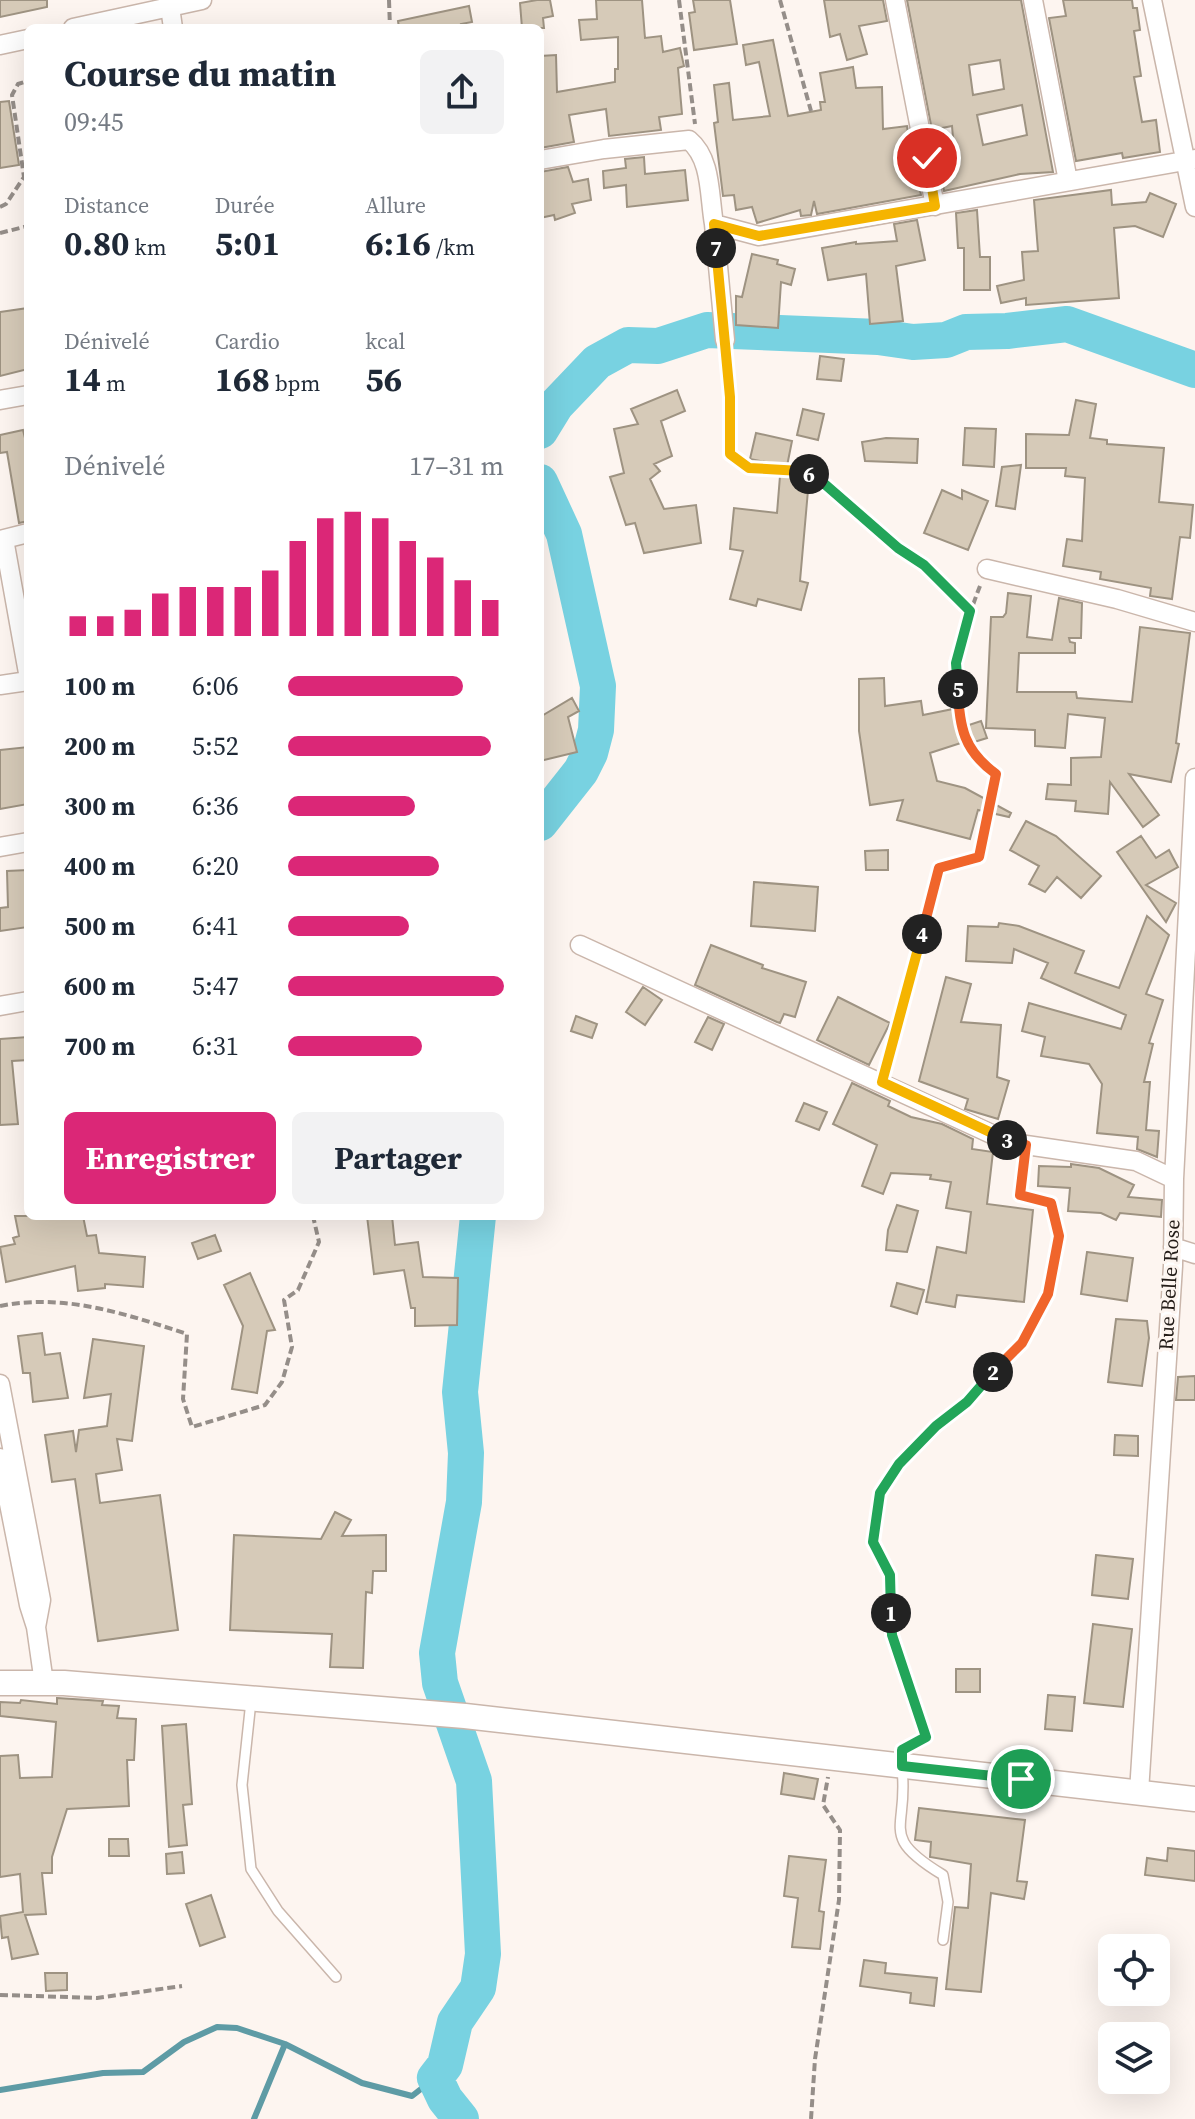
<!DOCTYPE html>
<html lang="fr">
<head>
<meta charset="utf-8">
<style>
  :root { --surface:#fff; --page:#f2f2f3; --text:#1f2937; --muted:#747a83; --accent:#db2777 }
  body { margin:0; font-family:"Source Serif 4",serif; background:var(--page); color:var(--text); height:100vh; display:flex; flex-direction:column; font-size:30px; white-space:nowrap }
  * { box-sizing:border-box; margin:0 }
  p { font-size:26px; color:var(--muted) }
  .icon { flex:none; width:44px; height:44px; fill:none; stroke:currentColor; stroke-width:2; stroke-linecap:round; stroke-linejoin:round }
  .map { position:relative; flex:1; overflow:hidden }
  .details { position:absolute; left:24px; top:24px; width:520px; height:1196px; display:flex; flex-direction:column; background:var(--surface); border-radius:12px; box-shadow:0 8px 32px #0002 }
  .details>* { flex:none }
  .fabs { position:absolute; left:1098px; top:1934px; display:grid; gap:16px }
  .fabs a { display:grid; place-items:center; width:72px; height:72px; border-radius:12px; background:var(--surface); box-shadow:0 8px 32px #0002; font-size:40px }
  .pin { position:absolute; display:grid; place-items:center; width:68px; height:68px; color:#fff; margin:-34px; border:4px solid #fff; border-radius:50%; box-shadow:0 2px 8px #0007 }
  .km { position:absolute; width:40px; height:40px; margin:-20px; border-radius:50%; background:#222; color:#fff; font-size:22px; line-height:40px; text-align:center }
  .round { display:grid; place-items:center; flex:none; width:84px; height:84px; border-radius:12px; background:var(--page) }
  .headline { display:flex; align-items:center; justify-content:space-between; height:136px; padding:0 40px }
  h1 { font-size:36px; font-weight:700; line-height:60px }
  .stats { display:grid; grid-template-columns:repeat(3,1fr); gap:12px; height:136px; padding:8px 40px }
  .stats div { display:grid; align-content:center }
  .stats b { font-size:34px; font-weight:700 }
  .stats small { font-size:22px; font-weight:400 }
  .stats p { font-size:22px }
  .chart { height:224px; padding:16px 40px }
  .chart p { display:flex; justify-content:space-between }
  .chart svg { width:100%; height:144px; margin-top:8px; stroke:var(--accent); stroke-width:6 }
  .cta { display:flex; gap:16px; margin-top:auto; padding:16px 40px }
  .cta a { flex:1; height:92px; border-radius:12px; background:var(--accent); color:#fff; font-size:32px; font-weight:700; line-height:92px; text-align:center }
  .cta a+a { background:var(--page); color:var(--text) }
  ul { padding:0 40px; list-style:none; font-size:26px }
  li { display:grid; grid-template-columns:128px 96px 1fr; align-items:center; height:60px }
  li i { height:20px; border-radius:10px; background:var(--accent) }
  .map>svg:first-child { display:block }
  .lines { fill:none; stroke-linecap:round; stroke-linejoin:round }
  .stream { stroke:#5e9ba5; stroke-width:6 }
  .river { stroke:#78d2e1; stroke-width:36 }
  .building { fill:#d6cab8; stroke:#9e9382; stroke-width:2; fill-rule:evenodd }
  .lane-casing { stroke:#cab6ab; stroke-width:12 }
  .street-casing { stroke:#cab6ab; stroke-width:21 }
  .secondary-casing { stroke:#cab6ab; stroke-width:27 }
  .path { stroke:#958e89; stroke-width:4; stroke-dasharray:8 4; stroke-linecap:butt }
  .lane { stroke:#fff; stroke-width:9 }
  .street { stroke:#fff; stroke-width:18 }
  .secondary { stroke:#fff; stroke-width:24 }
  .split-1-casing { stroke:#fff; stroke-width:16 }
  .split-2-casing { stroke:#fff; stroke-width:16 }
  .split-3-casing { stroke:#fff; stroke-width:16 }
  .split-4-casing { stroke:#fff; stroke-width:16 }
  .split-5-casing { stroke:#fff; stroke-width:16 }
  .split-6-casing { stroke:#fff; stroke-width:16 }
  .split-7-casing { stroke:#fff; stroke-width:16 }
  .split-8-casing { stroke:#fff; stroke-width:16 }
  .split-1 { stroke:#22a559; stroke-width:10 }
  .split-2 { stroke:#22a559; stroke-width:10 }
  .split-3 { stroke:#f0652b; stroke-width:10 }
  .split-4 { stroke:#f5b400; stroke-width:10 }
  .split-5 { stroke:#f0652b; stroke-width:10 }
  .split-6 { stroke:#22a559; stroke-width:10 }
  .split-7 { stroke:#f5b400; stroke-width:10 }
  .split-8 { stroke:#f5b400; stroke-width:10 }
  .labels { text-anchor:middle; dominant-baseline:central; stroke-width:6; stroke-linejoin:round; paint-order:stroke }
  .street-label { font-size:20px; fill:#231c18; stroke:#fdf5f0 }
</style>
</head>
<body>
<div class="map">
<svg width="1195" height="2119" viewBox="0 0 1195 2119">
  <rect width="100%" height="100%" fill="#fdf5f0"/>
  <g class="lines">
    <!-- stream -->
    <path class="stream" d="M0 2090 103 2073 143 2072 184 2042 217 2027 237 2028 285 2044
      M254 2119 285 2044 362 2083 412 2096 435 2078"/>
    <!-- river -->
    <path class="river" d="M540 431 556 405 597 362 628 345 658 346 707 330 878 337 913 342 946 340 966 332 1007 331 1067 324 1195 370
      M540 482 564 534 598 686 596 730 590 753 581 771 540 823
      M461 2119 445 2099 435 2078 445 2065 455 2022 478 1988 483 1954 474 1781 440 1683 437 1653 464 1502 466 1453 460 1392 478 1216"/>
  </g>
  <!-- building -->
  <path class="building" d="M0 0H47V7L0 17Z
    M537 0H550L553 16 543 18 544 28H522L520 3Z
    M596 0H642L645 38 661 36 663 52 680 48 684 66 678 68 682 114 659 117 661 130 609 136 606 109 569 115 574 142 540 148V134L543 133 540 56 556 55 557 92 615 82V69H618V37L581 40 579 20 597 19Z
    M693 0H730L737 44 694 50 689 13 695 12Z
    M824 0H883L887 21 859 26 867 54 847 60 840 34 830 37Z
    M907 0H1021L1053 172 1020 174 944 191 939 166 955 161 952 126 932 130ZM1000 60 1004 89 973 95 969 65ZM1022 105 1027 135 983 145 977 115Z
    M1063 0H1132L1133 8H1137L1140 30 1134 31 1141 76 1134 77 1142 122 1156 120 1160 152 1123 158 1122 153 1076 161 1049 18 1066 16Z
    M469 6 472 22 461 24 462 28H399L398 21Z
    M773 40 788 116 821 110 820 102H825L820 73 853 67 856 88 882 87 883 129 907 126 913 170 916 169 921 195 817 214 814 201 811 215 801 216 800 210 757 223 752 207 736 210 734 195 723 196 714 123 718 122 714 85 729 83 733 120 770 116 759 62 746 65 743 45Z
    M9 101 19 165 0 168V102Z
    M644 157 645 174 685 170 688 200 627 207 626 185 604 188 603 171 626 168 625 159Z
    M568 167 573 182 588 179 591 200 572 204 575 213 555 220 554 215 540 218V172Z
    M1111 190 1112 205 1146 202 1150 193 1176 204 1163 237 1135 226 1114 228 1119 298 1026 305V298L1001 303 997 286 1024 280 1022 252 1038 251 1034 200Z
    M977 210 980 257H990V290H964V248H958L956 213Z
    M917 220 925 260 896 266 903 321 870 324 866 274 828 280 822 248 856 242V244L897 241 894 224Z
    M752 254 778 260 777 264 795 269 791 285 781 282 778 328 736 325V296L742 297Z
    M28 308V369L0 376V312Z
    M820 356 844 359 841 381 817 379Z
    M677 390 685 411 661 421 672 456 654 464 660 471 650 479 664 509 696 505 701 543 644 553 635 523 626 525 610 477 624 473 614 429 638 424 631 409Z
    M1076 400 1096 404 1090 438 1107 440V444L1164 448 1159 502 1193 505 1190 538 1180 537 1172 599 1150 596 1151 588 1100 579 1101 572 1063 566 1067 539 1082 541 1085 478 1065 476 1066 468H1026V434L1069 435Z
    M803 409 824 414 818 440 797 435Z
    M965 428 996 429 994 467 963 465Z
    M23 430 28 450V521L19 523 7 452 0 453V435Z
    M756 433 792 441 787 466 750 459Z
    M886 438 918 439 917 463 865 461 862 442Z
    M1021 465 1015 509 996 506 1002 467Z
    M780 476 809 479 800 581 808 583 801 610 758 599 756 606 730 599 743 551 730 549 734 508 777 513Z
    M942 490 962 499V490L988 501 968 550 924 533Z
    M1008 593 1031 596 1027 637 1052 640 1059 598 1082 603 1081 638H1069L1070 642 1075 643V653H1019L1017 692H1076L1077 698 1132 702 1140 627 1190 633 1176 743 1179 744 1171 782 1129 774 1159 815 1143 827 1110 782 1108 814 1075 811 1076 801 1046 799 1048 784 1071 785V758L1101 757 1105 718 1068 714 1065 748 1035 746V730L986 728 991 617H1003L1006 613Z
    M884 678 885 706 921 701 923 715 953 709 957 729 981 721 987 738 971 743 970 740 930 753 937 781 965 788 1011 813 1009 817 978 810 970 839 897 820 903 800 870 805 859 731V679Z
    M572 698 579 711 568 717 577 752 540 761V717Z
    M28 747V804L0 809V750Z
    M1026 821 1056 836 1101 876 1081 898 1057 877 1045 892 1029 884 1039 866 1010 850Z
    M1141 836 1156 858 1169 850 1178 867 1146 885 1176 903 1166 922 1117 852Z
    M888 850V870H866L865 851Z
    M28 870V927L0 931V908L8 907 7 871Z
    M754 882 818 887 815 931 751 926Z
    M1147 916 1169 935 1146 994 1163 1000 1149 1043 1153 1044 1144 1082H1150L1146 1130 1159 1131 1157 1157 1137 1149 1138 1137 1097 1133 1102 1084 1089 1064 1041 1056 1045 1037 1022 1031 1029 1003 1121 1029 1126 1015 1041 978 1048 963 1014 949 1012 963 966 961 968 926 998 927 999 923 1019 926 1084 951 1075 973 1119 988Z
    M711 945 763 965 762 968 806 982 795 1017 784 1014 780 1023 777 1022 695 985Z
    M946 977 971 984 961 1022 1001 1025 997 1077 1009 1081 998 1119 965 1109 968 1099 919 1081Z
    M643 987 662 1000 645 1025 626 1012Z
    M838 997 890 1023 869 1065 817 1040Z
    M576 1016 597 1024 592 1038 571 1031Z
    M708 1017 724 1024 712 1050 695 1042Z
    M28 1037V1060L12 1061 18 1124 0 1125V1039Z
    M852 1083 890 1101 888 1106 911 1117 942 1124 973 1139 972 1149 993 1152 987 1204 1033 1210 1024 1302 957 1295 955 1307 926 1302 937 1247 966 1253 971 1212 946 1208 951 1182 930 1179 931 1175 891 1173 883 1194 862 1186 877 1145 833 1124Z
    M804 1103 827 1112 819 1130 796 1121Z
    M1071 1164 1099 1168 1134 1185 1128 1197 1162 1200 1161 1217 1120 1213 1116 1220 1101 1213 1068 1211 1070 1188 1038 1186 1039 1166 1071 1167Z
    M897 1205 918 1211 907 1252 886 1250 888 1230Z
    M15 1216H83L87 1236 96 1235 99 1253 145 1257 143 1287 105 1284V1288L78 1291 75 1266 6 1282 0 1247 15 1244 13 1238 19 1236Z
    M367 1216H392L395 1245 418 1242 423 1277 458 1278 457 1325 415 1326V1308H411L404 1270 374 1274Z
    M215 1235 221 1251 198 1259 192 1243Z
    M1087 1252 1133 1258 1127 1301 1081 1294Z
    M250 1273 275 1330 267 1331 257 1393 232 1389 243 1326 224 1285Z
    M897 1283 924 1290 917 1314 891 1306Z
    M1116 1319 1147 1321 1149 1338 1142 1386 1108 1382Z
    M42 1333 45 1355 60 1353 68 1398 33 1402 30 1373H23L18 1336Z
    M93 1339 144 1346 132 1441 117 1439 122 1470 96 1474 100 1503 160 1495 178 1630 98 1641 75 1479 52 1482 45 1435 73 1431 76 1452 79 1430 107 1426 111 1394 84 1398Z
    M1195 1376V1400H1176L1178 1377Z
    M1115 1435 1138 1436V1456L1114 1455Z
    M335 1512 351 1520 342 1536 386 1535V1571H373L372 1593 366 1592 363 1668 330 1667 332 1634 230 1630 234 1535 321 1539Z
    M1096 1555 1133 1559 1128 1599 1092 1595Z
    M1093 1624 1132 1629 1123 1707 1084 1703Z
    M956 1669H980V1692H956Z
    M1048 1695 1075 1697 1072 1731 1045 1729Z
    M57 1698 103 1701 102 1705 119 1706 117 1718 136 1719 134 1760H127L129 1806 67 1809 52 1857V1873H42L46 1914 25 1915 38 1954 12 1959 8 1937 2 1938 0 1916 23 1912 20 1874 0 1877V1756L18 1755 20 1778 52 1777 56 1722 0 1716V1702L20 1703 21 1700 57 1704Z
    M186 1724 192 1804 183 1805 187 1845 169 1847 162 1726Z
    M784 1773 818 1779 814 1799 781 1794Z
    M919 1808 1025 1820 1017 1881 1027 1882 1024 1899 991 1893 981 1992 946 1989 955 1907 968 1908 971 1864 930 1857 931 1842 915 1840Z
    M109 1839H128L129 1856H109Z
    M1168 1848 1195 1851V1881L1145 1875 1147 1858 1167 1861Z
    M182 1852 184 1873 167 1874 166 1854Z
    M789 1856 826 1860 819 1911 824 1912 820 1949 792 1947 798 1898 784 1896Z
    M211 1895 225 1937 200 1946 186 1904Z
    M864 1960 886 1963 885 1973 937 1978 934 2006 910 2003 911 1993 860 1986Z
    M45 1973H67V1990L46 1991Z"/>
  <g class="lines">
    <!-- lane casing -->
    <g class="lane-casing">
      <path id="lane" d="M251 1701 242 1785 251 1869 278 1911 336 1977
        M902 1769C909 1830 877 1835 943 1875L948 1902 943 1940"/>
    </g>
    <!-- street casing -->
    <g class="street-casing">
      <path id="street" d="M169 0 173 28
        M895 0 935 206
        M1033 0 1068 181
        M1152 0 1195 207
        M73 28 202 0
        M0 45 28 39
        M540 160 604 149 689 140C712 159 709 196 714 224L759 236 1195 159
        M714 224 725 340
        M0 400 28 395
        M4 539 28 673
        M0 540 28 533
        M987 569 1117 599 1195 622
        M0 685 28 681
        M0 847 28 842
        M580 945 998 1137 1026 1145 1136 1161 1174 1179
        M0 1006 28 1001
        M1173 1247 1195 1254
        M0 1384 41 1600 36 1627
        M0 1458 29 1605 36 1627 44 1683
        M1139 1792 1173 1266 1174 1179 1195 778"/>
    </g>
    <!-- secondary casing -->
    <g class="secondary-casing">
      <path id="secondary" d="M0 1683H64L465 1716 1195 1799"/>
    </g>
    <!-- path -->
    <path class="path" d="M389 0 390 28
      M679 0 695 124
      M780 0 811 111
      M0 207 6 204 24 177 12 95 18 84 28 81
      M0 233 28 226
      M727 358 730 454 749 468 801 471 820 480 898 548 924 565 970 611
      M886 1065 939 868 979 857 996 774C990 770 981 765 976 759 939 713 961 634 980 586
      M0 1306C65 1293 126 1314 187 1334L183 1399 192 1427 265 1405 282 1382 292 1347 284 1300 298 1290 319 1242 313 1216
      M912 1745 926 1737 892 1635 890 1575 873 1542 880 1493 899 1464 936 1426 967 1402 983 1381 1022 1343 1048 1294 1059 1236 1051 1203 1020 1195 1024 1164
      M0 1995 97 1998 182 1986
      M811 2119 815 2059 839 1900 840 1830 823 1805 828 1777"/>
    <!-- lane -->
    <use href="#lane" class="lane"/>
    <!-- street -->
    <use href="#street" class="street"/>
    <!-- secondary -->
    <use href="#secondary" class="secondary"/>
  </g>
  <g class="lines">
    <!-- split-1 casing -->
    <g class="split-1-casing">
      <path id="split-1" d="M891 1613 892 1635 926 1737 902 1750V1766L1021 1779"/>
    </g>
    <!-- split-2 casing -->
    <g class="split-2-casing">
      <path id="split-2" d="M891 1613 890 1575 873 1542 880 1493 899 1464 936 1426 967 1402 993 1372"/>
    </g>
    <!-- split-3 casing -->
    <g class="split-3-casing">
      <path id="split-3" d="M993 1372 1022 1343 1048 1294 1059 1236 1051 1203 1020 1195 1026 1145 1007 1140"/>
    </g>
    <!-- split-4 casing -->
    <g class="split-4-casing">
      <path id="split-4" d="M922 934 882 1082 1007 1140"/>
    </g>
    <!-- split-5 casing -->
    <g class="split-5-casing">
      <path id="split-5" d="M922 934 939 868 979 857 996 774C964 751 959 727 958 689"/>
    </g>
    <!-- split-6 casing -->
    <g class="split-6-casing">
      <path id="split-6" d="M809 474 820 480 898 548 924 565 970 611 956 663 958 689"/>
    </g>
    <!-- split-7 casing -->
    <g class="split-7-casing">
      <path id="split-7" d="M716 248 730 397V454L749 468 801 471 809 474"/>
    </g>
    <!-- split-8 casing -->
    <g class="split-8-casing">
      <path id="split-8" d="M716 248 714 224 759 236 935 206 927 158"/>
    </g>
    <!-- split-1 -->
    <use href="#split-1" class="split-1"/>
    <!-- split-2 -->
    <use href="#split-2" class="split-2"/>
    <!-- split-3 -->
    <use href="#split-3" class="split-3"/>
    <!-- split-4 -->
    <use href="#split-4" class="split-4"/>
    <!-- split-5 -->
    <use href="#split-5" class="split-5"/>
    <!-- split-6 -->
    <use href="#split-6" class="split-6"/>
    <!-- split-7 -->
    <use href="#split-7" class="split-7"/>
    <!-- split-8 -->
    <use href="#split-8" class="split-8"/>
  </g>
  <g class="labels">
    <!-- street labels -->
    <g class="street-label">
      <text transform="translate(1169 1285) rotate(-87)">Rue Belle Rose</text>
    </g>
  </g>
</svg>
<div class="fabs">
<a><svg class="icon" aria-label="locate" viewBox="0 0 24 24"><circle cx="12" cy="12" r="6"/><path d="M12 2v4M12 18v4M2 12h4M18 12h4"/></svg></a>
<a><svg class="icon" aria-label="layers" viewBox="0 0 24 24"><path d="M12 4l9 5-9 5-9-5zM3 14l9 5 9-5"/></svg></a>
</div>
<div class="pin" style="left:1021px;top:1779px;background:#1e9e55"><svg class="icon" aria-label="arrive" viewBox="0 0 24 24"><path d="M6 21V4h12l-3 4 3 4H6"/></svg></div>
<div class="pin" style="left:927px;top:158px;background:#d93025"><svg class="icon" aria-label="check" viewBox="0 0 24 24"><path d="M5 12l5 5 9-10"/></svg></div>
<b class="km" style="left:891px;top:1613px">1</b>
<b class="km" style="left:993px;top:1372px">2</b>
<b class="km" style="left:1007px;top:1140px">3</b>
<b class="km" style="left:922px;top:934px">4</b>
<b class="km" style="left:958px;top:689px">5</b>
<b class="km" style="left:809px;top:474px">6</b>
<b class="km" style="left:716px;top:248px">7</b>
<section class="details">
<div class="headline"><div><h1>Course du matin</h1><p>09:45</p></div><a class="round"><svg class="icon" aria-label="share" viewBox="0 0 24 24"><path d="M12 15V3M7 8l5-5 5 5M5 13v7h14v-7"/></svg></a></div>
<div class="stats">
<div><p>Distance</p><b>0.80<small> km</small></b></div>
<div><p>Durée</p><b>5:01</b></div>
<div><p>Allure</p><b>6:16<small> /km</small></b></div>
</div>
<div class="stats">
<div><p>Dénivelé</p><b>14<small> m</small></b></div>
<div><p>Cardio</p><b>168<small> bpm</small></b></div>
<div><p>kcal</p><b>56</b></div>
</div>
<div class="chart"><p><span>Dénivelé</span>17–31 m</p>
<svg viewBox="0 0 160 44" preserveAspectRatio="none"><path d="M5 44V38M15 44V38M25 44V36M35 44V31M45 44V29M55 44V29M65 44V29M75 44V24M85 44V15M95 44V8M105 44V6M115 44V8M125 44V15M135 44V20M145 44V27M155 44V33"/></svg>
</div>
<ul>
<li><b>100 m</b>6:06<i style="width:81%"></i></li>
<li><b>200 m</b>5:52<i style="width:94%"></i></li>
<li><b>300 m</b>6:36<i style="width:59%"></i></li>
<li><b>400 m</b>6:20<i style="width:70%"></i></li>
<li><b>500 m</b>6:41<i style="width:56%"></i></li>
<li><b>600 m</b>5:47<i style="width:100%"></i></li>
<li><b>700 m</b>6:31<i style="width:62%"></i></li>
</ul>
<div class="cta"><a>Enregistrer</a><a>Partager</a></div>
</section>
</div>
</body>
</html>
